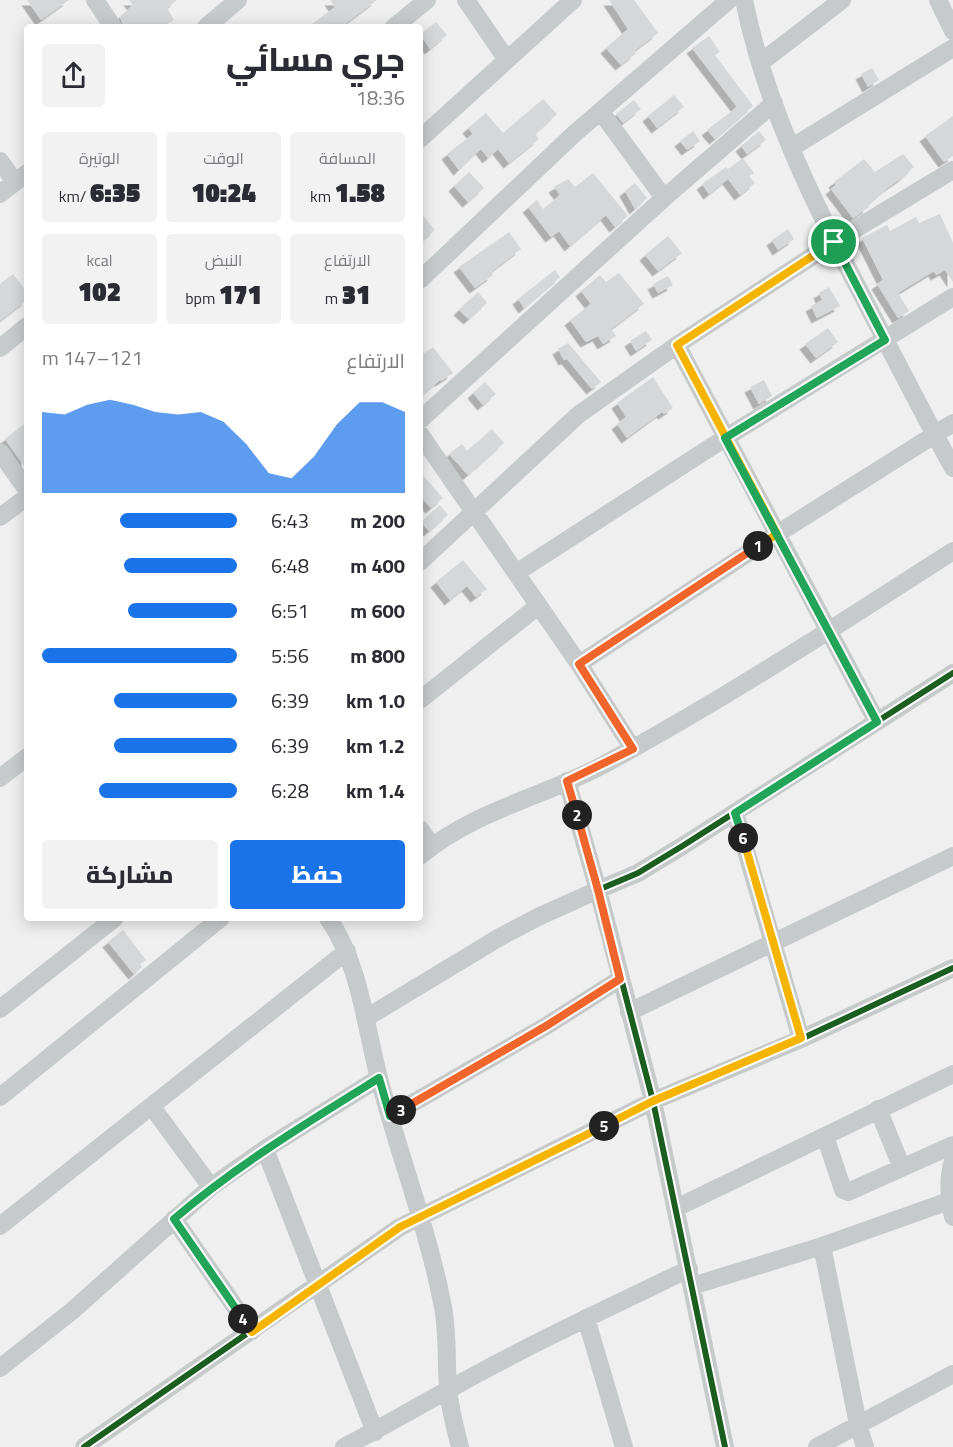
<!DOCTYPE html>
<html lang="ar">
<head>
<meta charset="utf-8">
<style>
  :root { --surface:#fff; --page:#f2f2f3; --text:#2b2b33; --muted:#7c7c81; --accent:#1a73e8 }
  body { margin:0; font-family:"Titillium Web",Cairo,sans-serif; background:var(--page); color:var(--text); direction:rtl; height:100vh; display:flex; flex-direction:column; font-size:22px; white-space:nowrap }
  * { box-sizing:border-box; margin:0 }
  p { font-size:20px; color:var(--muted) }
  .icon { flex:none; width:33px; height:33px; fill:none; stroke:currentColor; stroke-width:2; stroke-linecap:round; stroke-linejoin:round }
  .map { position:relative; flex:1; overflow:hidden; direction:ltr }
  .details { position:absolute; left:24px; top:24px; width:399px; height:897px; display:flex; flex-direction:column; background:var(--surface); border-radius:6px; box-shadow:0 3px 15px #0003; direction:rtl }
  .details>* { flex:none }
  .pin { position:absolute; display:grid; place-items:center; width:51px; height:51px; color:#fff; margin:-26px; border:3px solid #fff; border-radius:50%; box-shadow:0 2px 6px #0007 }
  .km { position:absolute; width:30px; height:30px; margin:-15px; border-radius:50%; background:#222; color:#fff; font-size:16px; line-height:30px; text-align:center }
  .round { display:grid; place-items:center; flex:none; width:63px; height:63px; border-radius:6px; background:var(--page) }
  .head { display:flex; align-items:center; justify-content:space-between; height:102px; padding:0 18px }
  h1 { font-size:33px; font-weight:800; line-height:45px }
  .metrics { display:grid; grid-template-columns:repeat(3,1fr); gap:9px; height:102px; padding:6px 18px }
  .metrics div { display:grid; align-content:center; border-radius:6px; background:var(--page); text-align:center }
  .metrics b { font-size:26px; font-weight:800 }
  .metrics small { font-size:16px; font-weight:400 }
  .metrics p { font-size:16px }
  .chart { height:168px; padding:12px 18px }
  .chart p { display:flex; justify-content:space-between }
  .chart svg { width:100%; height:108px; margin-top:6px; fill:var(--accent); opacity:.7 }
  .primary-button { display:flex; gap:12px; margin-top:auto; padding:12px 18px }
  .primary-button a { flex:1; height:69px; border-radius:6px; background:var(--accent); color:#fff; font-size:24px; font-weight:800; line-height:69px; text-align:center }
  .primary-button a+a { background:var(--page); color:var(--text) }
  ul { padding:0 18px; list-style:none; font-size:20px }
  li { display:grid; grid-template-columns:96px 72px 1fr; align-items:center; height:45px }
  li i { height:15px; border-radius:8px; background:var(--accent) }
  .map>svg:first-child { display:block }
  .building { fill:#d6d7d8; filter:url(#shadow) }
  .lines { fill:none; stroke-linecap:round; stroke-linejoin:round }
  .minor { stroke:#c7cacb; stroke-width:18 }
  .cycleway-casing { stroke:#fff; stroke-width:10 }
  .cycleway { stroke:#1b5e20; stroke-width:6 }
  .split-1-casing { stroke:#fff; stroke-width:12 }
  .split-2-casing { stroke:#fff; stroke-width:12 }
  .split-3-casing { stroke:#fff; stroke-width:12 }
  .split-4-casing { stroke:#fff; stroke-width:12 }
  .split-5-casing { stroke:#fff; stroke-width:12 }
  .split-6-casing { stroke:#fff; stroke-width:12 }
  .split-7-casing { stroke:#fff; stroke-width:12 }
  .split-8-casing { stroke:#fff; stroke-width:12 }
  .split-1 { stroke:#f5b400; stroke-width:8 }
  .split-2 { stroke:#f0652b; stroke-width:8 }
  .split-3 { stroke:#f0652b; stroke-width:8 }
  .split-4 { stroke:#22a559; stroke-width:8 }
  .split-5 { stroke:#f5b400; stroke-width:8 }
  .split-6 { stroke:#f5b400; stroke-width:8 }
  .split-7 { stroke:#22a559; stroke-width:8 }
  .split-8 { stroke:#22a559; stroke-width:8 }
</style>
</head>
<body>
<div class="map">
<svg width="953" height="1447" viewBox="0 0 953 1447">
  <defs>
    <filter id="shadow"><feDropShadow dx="-5.5" dy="5.5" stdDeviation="0" flood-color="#0004"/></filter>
  </defs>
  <rect width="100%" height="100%" fill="#f0efef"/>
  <!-- building -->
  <path class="building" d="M27 0H69L41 20Z
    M129 0H177L167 8 174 20 163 27H124L120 17 133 5Z
    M330 0H377L341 27H308L335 7Z
    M609 0H634L658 33 634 51 636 53 621 65 606 48 628 29Z
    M436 22 447 35 430 49 420 34Z
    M709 36 720 52 715 55 753 106 715 139 707 130 737 107 692 48Z
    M872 68 879 80 868 87 861 74Z
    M674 95 684 107 657 128 648 116Z
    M543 99 557 114 535 134 539 139 509 163 498 149 488 158 481 149 459 170 447 154 473 134 468 128 486 113 503 133Z
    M634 100 641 109 623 123 616 114Z
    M953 116V156L944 162 925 136Z
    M693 131 700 141 687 150 680 141Z
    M759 131 766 140 747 154 741 146Z
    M903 154 914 167 903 177 887 188 867 205 869 207 853 218 831 189 836 185 834 182 864 159 875 172Z
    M743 158 754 173 749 176 755 183 740 195 728 179 709 194 702 184 726 167 728 169Z
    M469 172 484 188 468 202 454 186Z
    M593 173 628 216 615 227 606 215 570 246 559 231 551 237 528 207 537 200 543 209 560 195 554 187 568 179 575 187Z
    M635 183 647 198 635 209 625 191Z
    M420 212 435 230 420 243Z
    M940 214 953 243V282L945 270 936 275 934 271 898 293 909 311 898 318 877 284 883 280 862 238 887 225 890 231 916 217 919 223Z
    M788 229 794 239 778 250 772 240Z
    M509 232 521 249 491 272 493 275 475 288 459 267Z
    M668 236 682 253 658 271 645 255Z
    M555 270 560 277 524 308 518 299Z
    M619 273 644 304 611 329 616 336 603 344 598 336 586 342 570 320 591 304 581 291 600 275 606 282Z
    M13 274 27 292V300L0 321V284Z
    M668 276 673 285 658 293 653 284Z
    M829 287 840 306 817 318 811 306 822 300 819 293Z
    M478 292 487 303 469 319 459 310Z
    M828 328 838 342 816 358 805 344Z
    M646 331 652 340 636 351 630 341Z
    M568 343 601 382 592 389 567 359 564 360 558 349Z
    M433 347 453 373 441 381 440 380 420 397V356Z
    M653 377 673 408 664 414 662 412 627 438 617 424 626 417 617 403Z
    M764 380 772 396 759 404 750 387Z
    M485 382 496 394 483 405 473 393Z
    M27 422V470L5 439Z
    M492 429 504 443 468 475 449 454 462 444 467 451Z
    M420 472 443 498 431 508 420 496Z
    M440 505 448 515 429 531 421 522Z
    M463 560 487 589 476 597 467 586 450 600 436 582Z
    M123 930 146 960 140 964 142 967 134 974 108 942Z"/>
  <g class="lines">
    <!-- minor -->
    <path class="minor" d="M95 0 113 27
      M466 0 507 60
      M744 0C765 105 814 204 864 299 893 355 922 412 953 468
      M938 0 953 31
      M206 27 238 0
      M394 27 427 0
      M760 63 842 0
      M601 112 664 198
      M420 139 573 0
      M791 148 953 48
      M0 161 15 182
      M0 194 27 173
      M420 280 574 134 729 0
      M677 345 877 722
      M0 348 27 326
      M420 420 664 198 774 103
      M420 434 579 664 633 749
      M0 452 27 490
      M0 517 27 497
      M420 562 578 415 677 345 834 242 953 170
      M516 573 725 438 953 297
      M579 664 777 534 953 423
      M420 700 538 606
      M0 778 27 757
      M735 813 801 1039
      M420 829 432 846
      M420 856C473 811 543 797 603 765 723 700 838 625 953 551
      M328 918C360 964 365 1025 379 1078 399 1155 428 1229 443 1307 448 1334 446 1362 448 1389 450 1409 455 1428 460 1447
      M0 1009 115 918
      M629 1012 953 856
      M366 1018 500 937 538 917 598 890 567 781
      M0 1097 221 918
      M152 1107 211 1187
      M878 1109 902 1168
      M390 1116 546 1026 620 979
      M825 1136 843 1190 848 1192 953 1145
      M265 1149 375 1432
      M953 1161C947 1179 949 1198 953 1217
      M676 1208 953 1074
      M174 1219 252 1331
      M0 1226 347 951
      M822 1246 858 1424 865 1447
      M692 1286 822 1246 949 1201
      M586 1318 624 1447
      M0 1368 72 1311 211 1187 265 1149 379 1078
      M84 1447 400 1227 653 1101 801 1039 953 968
      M344 1447C379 1429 413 1409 448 1390 526 1346 608 1308 689 1269
      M725 1447 653 1101 598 890 638 873 684 845 953 673
      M817 1447 953 1374"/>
    <!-- cycleway casing -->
    <g class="cycleway-casing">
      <path id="cycleway" d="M84 1447 400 1227 653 1101 801 1039 953 968
        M725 1447 653 1101 598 890 638 873 684 845 953 673"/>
    </g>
    <!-- cycleway -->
    <use href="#cycleway" class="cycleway"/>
  </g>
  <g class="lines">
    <!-- split-1 casing -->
    <g class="split-1-casing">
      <path id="split-1" d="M758 546 777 534 677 345 834 242"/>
    </g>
    <!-- split-2 casing -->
    <g class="split-2-casing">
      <path id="split-2" d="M577 815 567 781 633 749 579 664 758 546"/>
    </g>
    <!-- split-3 casing -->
    <g class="split-3-casing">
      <path id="split-3" d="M401 1110 546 1026 620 979 598 890 577 815"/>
    </g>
    <!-- split-4 casing -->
    <g class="split-4-casing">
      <path id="split-4" d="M243 1319 174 1219C237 1165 308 1122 379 1078L390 1116 401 1110"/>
    </g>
    <!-- split-5 casing -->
    <g class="split-5-casing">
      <path id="split-5" d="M243 1319 252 1332 400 1227 604 1126"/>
    </g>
    <!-- split-6 casing -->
    <g class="split-6-casing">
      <path id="split-6" d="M604 1126 653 1101 801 1038 743 838"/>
    </g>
    <!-- split-7 casing -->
    <g class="split-7-casing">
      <path id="split-7" d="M743 838 735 813 877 722 769 520"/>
    </g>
    <!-- split-8 casing -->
    <g class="split-8-casing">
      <path id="split-8" d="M769 520 725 438 885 340 834 242"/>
    </g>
    <!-- split-1 -->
    <use href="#split-1" class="split-1"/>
    <!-- split-2 -->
    <use href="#split-2" class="split-2"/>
    <!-- split-3 -->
    <use href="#split-3" class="split-3"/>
    <!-- split-4 -->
    <use href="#split-4" class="split-4"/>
    <!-- split-5 -->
    <use href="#split-5" class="split-5"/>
    <!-- split-6 -->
    <use href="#split-6" class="split-6"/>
    <!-- split-7 -->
    <use href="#split-7" class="split-7"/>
    <!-- split-8 -->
    <use href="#split-8" class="split-8"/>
  </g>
</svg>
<div class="pin" style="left:834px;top:242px;background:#1e9e55"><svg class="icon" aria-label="arrive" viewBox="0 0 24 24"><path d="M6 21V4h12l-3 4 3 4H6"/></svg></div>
<b class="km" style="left:758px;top:546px">1</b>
<b class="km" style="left:577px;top:815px">2</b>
<b class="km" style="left:401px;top:1110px">3</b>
<b class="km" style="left:243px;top:1319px">4</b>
<b class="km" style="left:604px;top:1126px">5</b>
<b class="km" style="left:743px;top:838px">6</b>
<section class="details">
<div class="head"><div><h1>جري مسائي</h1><p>18:36</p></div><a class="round"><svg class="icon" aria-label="share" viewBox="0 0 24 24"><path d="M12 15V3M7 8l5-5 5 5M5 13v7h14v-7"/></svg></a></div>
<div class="metrics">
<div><p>المسافة</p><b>1.58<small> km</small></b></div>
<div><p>الوقت</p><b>10:24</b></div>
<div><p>الوتيرة</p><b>6:35<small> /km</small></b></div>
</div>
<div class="metrics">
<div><p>الارتفاع</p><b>31<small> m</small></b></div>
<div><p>النبض</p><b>171<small> bpm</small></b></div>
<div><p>kcal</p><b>102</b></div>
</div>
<div class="chart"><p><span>الارتفاع</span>121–147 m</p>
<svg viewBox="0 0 160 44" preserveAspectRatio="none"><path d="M0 44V11L10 12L20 8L30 6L40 8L50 11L60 12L70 11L80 15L90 24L100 36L110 38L120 29L130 16L140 7L150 7L160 11V44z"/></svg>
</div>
<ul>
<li><b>200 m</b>6:43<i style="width:60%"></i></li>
<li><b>400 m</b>6:48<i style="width:58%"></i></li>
<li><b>600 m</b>6:51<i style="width:56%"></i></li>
<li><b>800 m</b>5:56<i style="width:100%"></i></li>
<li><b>1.0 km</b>6:39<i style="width:63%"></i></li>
<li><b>1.2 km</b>6:39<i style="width:63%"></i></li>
<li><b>1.4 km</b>6:28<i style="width:71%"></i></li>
</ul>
<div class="primary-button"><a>حفظ</a><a>مشاركة</a></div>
</section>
</div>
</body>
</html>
